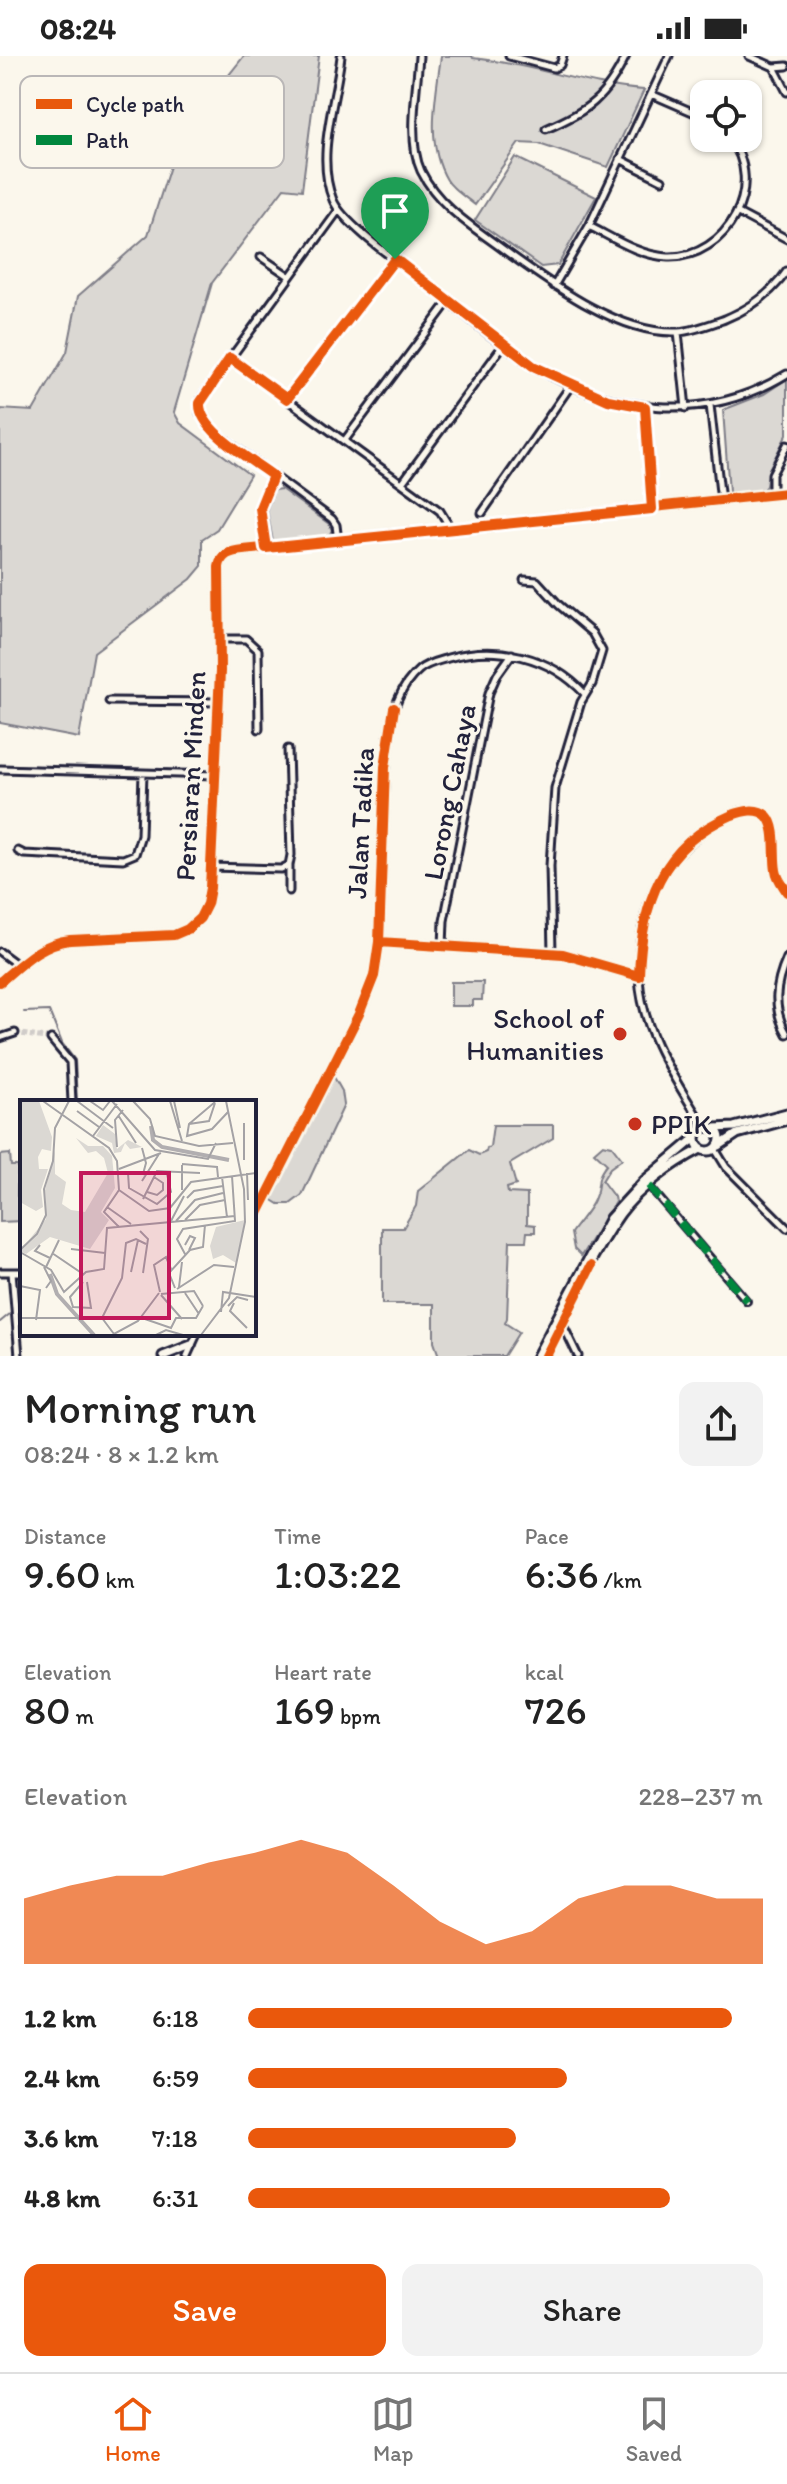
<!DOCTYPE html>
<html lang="en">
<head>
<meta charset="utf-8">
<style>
  :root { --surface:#fff; --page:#f2f2f2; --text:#222; --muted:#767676; --line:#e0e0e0; --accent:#ea580c }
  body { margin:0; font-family:Itim,sans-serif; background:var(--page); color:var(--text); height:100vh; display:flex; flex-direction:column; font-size:30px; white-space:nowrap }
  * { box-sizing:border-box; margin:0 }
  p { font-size:26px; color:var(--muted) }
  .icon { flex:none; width:44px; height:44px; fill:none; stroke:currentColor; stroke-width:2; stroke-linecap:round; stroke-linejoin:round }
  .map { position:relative; height:1300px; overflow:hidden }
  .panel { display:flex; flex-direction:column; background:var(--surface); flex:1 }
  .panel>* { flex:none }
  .fabs { position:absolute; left:690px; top:24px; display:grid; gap:16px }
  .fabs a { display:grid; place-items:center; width:72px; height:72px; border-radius:16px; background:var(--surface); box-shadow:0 2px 6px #0004; font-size:40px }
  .pin { position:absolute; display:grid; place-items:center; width:68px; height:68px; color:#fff; margin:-82px -34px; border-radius:50% 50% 50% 0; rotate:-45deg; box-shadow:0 0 8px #0007 }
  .pin .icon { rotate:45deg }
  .round { display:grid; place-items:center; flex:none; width:84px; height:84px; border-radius:16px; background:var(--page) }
  .head { display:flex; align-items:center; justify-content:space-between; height:136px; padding:0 24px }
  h1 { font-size:44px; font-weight:600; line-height:60px }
  .figures { display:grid; grid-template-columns:repeat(3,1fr); gap:12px; height:136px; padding:8px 24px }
  .figures div { display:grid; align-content:center }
  .figures b { font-size:40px; font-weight:600 }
  .figures small { font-size:22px; font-weight:400 }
  .figures p { font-size:22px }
  .chart { height:224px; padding:16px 24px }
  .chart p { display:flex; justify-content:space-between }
  .chart svg { width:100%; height:144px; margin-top:8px; fill:var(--accent); opacity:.7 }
  .action { display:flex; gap:16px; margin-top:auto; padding:16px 24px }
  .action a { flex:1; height:92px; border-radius:16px; background:var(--accent); color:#fff; font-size:32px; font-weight:600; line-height:92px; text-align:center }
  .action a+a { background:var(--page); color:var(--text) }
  ul { padding:0 24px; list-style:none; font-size:26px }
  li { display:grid; grid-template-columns:128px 96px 1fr; align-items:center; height:60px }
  li i { height:20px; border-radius:10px; background:var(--accent) }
  .status { display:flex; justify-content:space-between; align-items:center; height:56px; padding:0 40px; background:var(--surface); direction:ltr }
  .status svg { height:22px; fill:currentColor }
  .tabs { display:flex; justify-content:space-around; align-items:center; height:112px; border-top:2px solid var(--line); background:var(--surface); font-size:22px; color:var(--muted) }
  .tabs a { display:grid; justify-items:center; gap:4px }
  .tabs .current { color:var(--accent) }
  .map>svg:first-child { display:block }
  .green { fill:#dbd8d3; stroke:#7e7d87; stroke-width:2 }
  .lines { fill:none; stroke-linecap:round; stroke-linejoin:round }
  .stream { stroke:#787681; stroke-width:2 }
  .minor-tunnel { stroke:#d0ccc9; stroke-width:5; stroke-dasharray:5 2.5; stroke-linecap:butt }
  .pedestrian-casing { stroke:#22223b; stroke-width:10 }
  .minor-casing { stroke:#22223b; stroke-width:11 }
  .tertiary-casing { stroke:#22223b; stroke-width:13 }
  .pedestrian { stroke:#fbf7ec; stroke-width:4 }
  .minor { stroke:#fbf7ec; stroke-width:5 }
  .tertiary { stroke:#fbf7ec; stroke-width:7 }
  .quiet { stroke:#00873e; stroke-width:8; stroke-dasharray:16 8; stroke-linecap:butt }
  .cycleway-casing { stroke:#fbf7ec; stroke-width:15 }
  .cycleway { stroke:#e8590c; stroke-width:10 }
  .route-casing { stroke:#fff; stroke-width:16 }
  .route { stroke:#ea580c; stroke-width:10 }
  .poi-dot { fill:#c8321e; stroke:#fbf7ec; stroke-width:3 }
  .labels { text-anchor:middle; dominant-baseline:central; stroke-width:6; stroke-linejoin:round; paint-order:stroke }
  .street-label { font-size:28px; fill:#22223b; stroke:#fbf7ec }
  .poi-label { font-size:28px; fill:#22223b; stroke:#fbf7ec; text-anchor:end }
  .inset-river { fill:none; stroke:#b1aeb0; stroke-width:4 }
  .inset-road { fill:none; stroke:#a4a2a5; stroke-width:2 }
  .view { fill:#c2185b; fill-opacity:0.15; stroke:#c2185b; stroke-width:4 }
  .inset-edge { fill:none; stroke:#22223b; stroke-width:4 }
  .key { fill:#fbf7ec; stroke:#bab7b7; stroke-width:2 }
  .key-label { font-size:22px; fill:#22223b }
</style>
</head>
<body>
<div class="status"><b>08:24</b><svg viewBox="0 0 49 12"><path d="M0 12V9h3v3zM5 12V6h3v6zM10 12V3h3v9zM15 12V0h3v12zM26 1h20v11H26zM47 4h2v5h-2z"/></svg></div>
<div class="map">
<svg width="787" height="1300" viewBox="0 0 787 1300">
  <rect width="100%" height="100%" fill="#fbf7ec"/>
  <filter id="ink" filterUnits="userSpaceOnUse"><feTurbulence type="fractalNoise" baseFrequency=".0125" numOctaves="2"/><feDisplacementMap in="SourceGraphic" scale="16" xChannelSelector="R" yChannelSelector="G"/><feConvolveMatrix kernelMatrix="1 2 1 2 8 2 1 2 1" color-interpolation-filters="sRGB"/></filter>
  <g filter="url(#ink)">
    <!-- green -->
    <path class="green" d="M244 0H319L302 134 284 132 212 227 174 356 180 367 250 419 217 473 202 483V510L191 523 94 596 79 682 0 667V353L33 355 67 296 78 240 148 179 179 82Z
      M441 0H472L473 2C531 8 586 30 644 34L608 111 539 88 519 87 475 149C467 142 453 134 447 124 425 87 436 40 441 0Z
      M515 101 596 141 558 209 541 211 475 164Z
      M787 323V378L769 413 766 430 761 436 734 440 729 436 723 354 764 338Z
      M281 433 329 468 332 474 328 481 273 486 267 453 274 434Z
      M451 926H483L482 944H473V950H451Z
      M334 1021 342 1035 344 1049 302 1139 290 1148H279L271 1143Z
      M493 1069H553V1082L510 1108 516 1129 507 1132 508 1137 527 1138V1168L535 1169V1176H527L526 1185H510L507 1262 505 1267 519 1276 504 1300H439L434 1286V1248H382V1172H403L416 1150 418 1135 469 1094 479 1099 486 1096 487 1092 490 1091Z
      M603 1088 612 1090 622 1103 610 1112 602 1125 614 1141 615 1146 581 1200 574 1193 571 1177C578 1166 589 1156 594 1144 602 1128 593 1125 607 1108L594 1096Z
      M10 1098 11 1110H18L17 1140 22 1141V1165L0 1166V1099Z"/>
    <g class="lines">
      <!-- stream -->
      <path class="stream" d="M24 956 49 955 62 987 75 1004 77 1046
        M0 1266 22 1248"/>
      <!-- minor-tunnel -->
      <path class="minor-tunnel" d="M15 977 51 983"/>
      <!-- pedestrian casing -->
      <g class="pedestrian-casing">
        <path id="pedestrian" d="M649 1130 747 1245"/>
      </g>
      <!-- minor casing -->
      <g class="minor-casing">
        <path id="minor" d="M341 0C336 46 315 100 333 144 342 167 401 208 423 225 459 253 495 286 534 310 613 358 706 368 787 318
          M419 0C417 33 407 85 421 115 438 150 473 171 504 194 550 227 619 279 678 276 693 275 711 268 725 263 749 253 772 237 787 215
          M509 0 554 12 560 9 563 0
          M749 0 774 11 787 36
          M774 11 787 10
          M651 38 704 61
          M546 73C588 55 606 42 626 0
          M620 103 662 124
          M338 155 203 340 200 347V357L212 374 332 463 336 469 338 485
          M738 157 787 183
          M589 170C613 182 640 200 668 201 727 203 768 128 729 82
          M261 201 289 220
          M554 230 589 170 669 0
          M678 276 686 352
          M230 302 440 455 451 473
          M287 343 395 203
          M710 349 721 445
          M645 351 652 453
          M345 384 449 245
          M402 427 504 288
          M772 439V418L787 389
          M482 457 571 329
          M266 491 260 452 273 420
          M524 524 537 525 559 549 592 577 602 595 592 628 581 646 555 732 550 810 552 896
          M220 583H246L258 594 259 673
          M109 645 218 646
          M0 713 215 719
          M18 795 24 798 123 803 135 798 141 779 143 717
          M289 809V835
          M211 811 281 813 289 809 291 799 288 693
          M379 886 563 898 639 920
          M443 890 444 865 489 637 497 619 512 598
          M0 896 19 910
          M787 902C775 929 772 952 787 978
          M0 926C21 908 41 887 70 884L174 879 188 873 200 862 207 848 210 832 220 615 219 511C221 498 231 495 243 494L787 437
          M0 982 15 977
          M51 983 70 1006 72 1046
          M704 1071C676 1024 642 978 639 921 637 891 643 854 657 826 669 803 741 730 767 761 778 773 772 799 776 815 777 823 783 829 787 836
          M715 1093 726 1111 787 1172
          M254 1165 359 958 374 920 379 886 388 680C393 655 399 631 419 614 427 607 438 605 448 602 497 588 550 600 585 638
          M0 1216H22
          M12 1216 19 1300
          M562 1267 578 1300
          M187 1300 197 1278"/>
      </g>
      <!-- tertiary casing -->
      <g class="tertiary-casing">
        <path id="tertiary" d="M696 1083a12 12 0 1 1 24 0a12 12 0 1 1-24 0Z
          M715 1072 734 1071 787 1057
          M719 1090 737 1078 787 1064
          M163 1300 191 1289
          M537 1300 610 1162 645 1124 695 1082
          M546 1300C567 1254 590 1200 620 1158 639 1132 672 1108 701 1093"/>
      </g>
      <!-- pedestrian -->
      <use href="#pedestrian" class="pedestrian"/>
      <!-- minor -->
      <use href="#minor" class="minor"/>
      <!-- tertiary -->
      <use href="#tertiary" class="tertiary"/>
      <!-- quiet -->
      <path class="quiet" d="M649 1130 747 1245"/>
      <!-- cycleway casing -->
      <g class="cycleway-casing">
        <path id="cycleway" d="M379 886 563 898 639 920C641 848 661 789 732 759 743 755 757 751 767 760 778 772 773 799 776 814 777 823 783 829 787 836
          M0 926C21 908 41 887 70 884L174 879 188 873 200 862 207 848 210 832 220 615 219 511C221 498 231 495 243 494L787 437
          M254 1165 359 958 374 920 379 886 385 711 394 652
          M546 1300 591 1210"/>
      </g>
      <!-- cycleway -->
      <use href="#cycleway" class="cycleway"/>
    </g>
  </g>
  <g class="lines" filter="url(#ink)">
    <!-- route casing -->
    <g class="route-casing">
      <path id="route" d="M395 203 533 310 608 344 645 351 652 453 266 492 260 452 273 420C252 404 198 374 200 347L230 302 287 343Z"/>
    </g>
    <!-- route -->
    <use href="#route" class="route"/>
  </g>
  <!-- markers -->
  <g class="poi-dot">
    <circle cx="620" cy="978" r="8"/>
    <circle cx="635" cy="1068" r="8"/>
  </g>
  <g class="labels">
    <!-- street labels -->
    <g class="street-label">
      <text transform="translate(190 720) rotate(-87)">Persiaran Minden</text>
      <text transform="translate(449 736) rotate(-79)">Lorong Cahaya</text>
      <text transform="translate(360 767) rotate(-87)">Jalan Tadika</text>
    </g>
    <!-- poi labels -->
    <g class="poi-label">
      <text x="604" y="962">School of<tspan x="604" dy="32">Humanities</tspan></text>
      <text x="651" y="1068" text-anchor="start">PPIK</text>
    </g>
  </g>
  <!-- overview -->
  <g transform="translate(20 1044)">
    <rect width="236" height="236" fill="#fbf7ec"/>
    <path d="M0 1H19L32 37 31 51 22 49 18 57 19 69H28L21 90 23 107 16 111 0 102ZM83 25 95 34 97 49 108 40 122 47 110 49 105 43 101 52 94 53 92 43 76 36ZM56 38 68 46H83L92 56 95 88 81 112 89 120 70 149 30 137 6 154 0 151 26 119 25 90 35 50V74L46 82 42 104 51 110 65 112 88 73 84 58 76 51 68 53ZM225 120 216 163 203 155 193 159 190 146 196 127Z" fill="#dbd8d3"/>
    <path class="inset-river" d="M131 26 133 40 142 47 209 60M30 174 37 194 74 235"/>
    <path class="inset-road" d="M23 1 89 48 97 61 99 90 129 111 150 108 171 82 236 73M57 1 93 28M70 1 83 10 90 1M92 1 135 50 188 59 196 43M113 1 130 19 135 36 179 46 213 43M150 1 162 41M154 1 160 28M195 2 169 24 167 36 192 29 208 12M57 11 79 27M98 15 116 43M224 23V60M169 24 189 21 195 3M73 36 97 4M97 47 95 20 103 10M162 64 197 67 198 77M162 65V90M99 69 141 53M108 73 109 88 137 104 151 92 147 74M118 73 123 74 126 63 122 48M227 73 228 100M202 77 207 117M122 81 139 54M99 90 84 112 99 127M127 92 137 95 143 90V83L134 77M167 98 174 91 203 86M123 99 137 71 180 73M87 107 111 124M165 120 180 105 205 100M151 121 164 96M156 121 175 100 203 93M120 131 128 139 123 173M20 145 15 151 30 158M165 145 170 136 175 138 169 150M51 149 85 153M0 150 17 134 26 115 24 89 33 61 35 28 49 1M0 152 31 170 44 192 66 172 84 169 87 128 215 116M32 153 63 174M165 154 157 139 163 129 215 121 212 76M24 167 31 181 26 188M26 167 39 140M111 172 118 140M63 182 50 197 53 207 71 208 67 182M0 186 20 190 16 220M159 187 162 162M155 188 149 173 170 150 183 147 185 125M157 189 194 165 214 167M140 192 134 165 146 157 151 169M165 193 179 214M141 194 174 191 183 206M141 195 162 219M214 203 210 211 227 228M208 206 217 197 228 200M201 212 203 192 236 197M0 218H82M82 218 102 178 106 143 116 139 126 144M82 218 94 234 118 221 139 193M122 218 151 228 156 218H176L183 206M136 235 146 230 163 235M181 235 209 198 225 122 224 89 206 1"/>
    <path class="view" d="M61 73H149V218H61Z"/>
    <rect width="236" height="236" class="inset-edge"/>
  </g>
  <!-- legend -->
  <rect x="20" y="20" width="264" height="92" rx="12" class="key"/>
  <rect x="36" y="43" width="36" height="10" fill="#e8590c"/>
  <rect x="36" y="79" width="36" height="10" fill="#00873e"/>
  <g class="key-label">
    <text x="86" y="56">Cycle path</text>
    <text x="86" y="92">Path</text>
  </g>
</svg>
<div class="fabs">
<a><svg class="icon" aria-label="locate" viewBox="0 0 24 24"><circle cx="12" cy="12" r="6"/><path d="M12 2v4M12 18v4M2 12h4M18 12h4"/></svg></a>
</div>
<div class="pin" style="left:395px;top:203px;background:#1e9e55"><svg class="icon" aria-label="arrive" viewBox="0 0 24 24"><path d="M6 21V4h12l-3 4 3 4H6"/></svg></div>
</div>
<section class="panel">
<div class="head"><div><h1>Morning run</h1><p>08:24 · 8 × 1.2 km</p></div><a class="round"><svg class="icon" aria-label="share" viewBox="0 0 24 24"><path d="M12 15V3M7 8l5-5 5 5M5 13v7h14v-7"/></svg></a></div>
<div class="figures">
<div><p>Distance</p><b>9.60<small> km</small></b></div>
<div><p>Time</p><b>1:03:22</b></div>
<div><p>Pace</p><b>6:36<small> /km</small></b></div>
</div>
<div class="figures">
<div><p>Elevation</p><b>80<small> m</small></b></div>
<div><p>Heart rate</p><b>169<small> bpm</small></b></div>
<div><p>kcal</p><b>726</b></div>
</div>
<div class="chart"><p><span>Elevation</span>228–237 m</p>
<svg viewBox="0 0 160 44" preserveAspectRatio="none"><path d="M0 44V24L10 20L20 17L30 17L40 13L50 10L60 6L70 10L80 20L90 31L100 38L110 34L120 24L130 20L140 20L150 24L160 24V44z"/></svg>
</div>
<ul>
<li><b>1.2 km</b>6:18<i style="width:94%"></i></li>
<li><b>2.4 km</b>6:59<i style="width:62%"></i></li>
<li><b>3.6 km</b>7:18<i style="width:52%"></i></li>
<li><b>4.8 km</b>6:31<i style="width:82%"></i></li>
</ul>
<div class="action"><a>Save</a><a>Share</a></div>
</section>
<nav class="tabs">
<a class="current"><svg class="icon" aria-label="home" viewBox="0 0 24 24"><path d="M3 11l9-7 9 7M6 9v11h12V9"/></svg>Home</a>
<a><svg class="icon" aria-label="map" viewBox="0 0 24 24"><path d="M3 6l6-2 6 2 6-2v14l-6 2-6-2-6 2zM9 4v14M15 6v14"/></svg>Map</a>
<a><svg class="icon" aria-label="saved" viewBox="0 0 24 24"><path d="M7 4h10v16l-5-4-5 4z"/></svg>Saved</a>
</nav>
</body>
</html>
